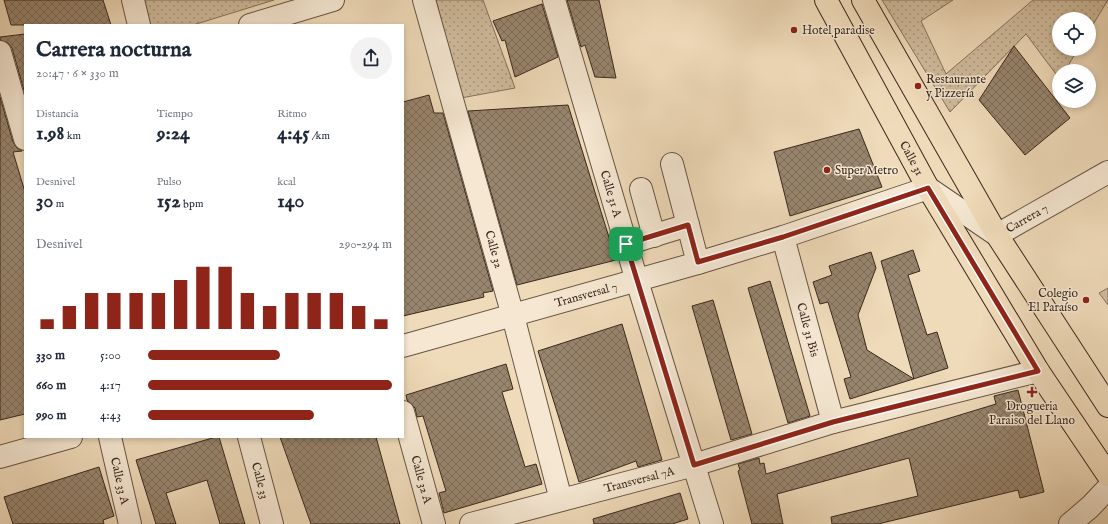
<!DOCTYPE html>
<html lang="es">
<head>
<meta charset="utf-8">
<style>
  :root { --surface:#fff; --page:#f2f2f3; --text:#1f2937; --muted:#747a83; --accent:#8f2418 }
  body { margin:0; font-family:"IM FELL English",serif; background:var(--page); color:var(--text); height:100vh; display:flex; flex-direction:column; font-size:15px; white-space:nowrap }
  * { box-sizing:border-box; margin:0 }
  p { font-size:13px; color:var(--muted) }
  .icon { flex:none; width:22px; height:22px; fill:none; stroke:currentColor; stroke-width:2; stroke-linecap:round; stroke-linejoin:round }
  .map { position:relative; flex:1; overflow:hidden }
  .drawer { position:absolute; left:24px; top:24px; width:380px; height:414px; display:flex; flex-direction:column; background:var(--surface); border-radius:0px; box-shadow:0 2px 6px #0003 }
  .drawer>* { flex:none }
  .tools { position:absolute; left:1052px; top:12px; display:grid; gap:8px }
  .tools a { display:grid; place-items:center; width:44px; height:44px; border-radius:50%; background:var(--surface); box-shadow:0 2px 6px #0003; font-size:20px }
  .pin { position:absolute; display:grid; place-items:center; width:34px; height:34px; color:#fff; margin:-17px; border-radius:8px; box-shadow:0 2px 6px #0006 }
  .round { display:grid; place-items:center; flex:none; width:42px; height:42px; border-radius:21px; background:var(--page) }
  .overview { display:flex; align-items:center; justify-content:space-between; height:68px; padding:0 12px }
  h1 { font-size:22px; font-weight:800; line-height:30px }
  .figures { display:grid; grid-template-columns:repeat(3,1fr); gap:6px; height:68px; padding:4px 12px }
  .figures div { display:grid; align-content:center }
  .figures b { font-size:20px; font-weight:800 }
  .figures small { font-size:11px; font-weight:400 }
  .figures p { font-size:11px }
  .chart { height:112px; padding:8px 12px }
  .chart p { display:flex; justify-content:space-between }
  .chart svg { width:100%; height:72px; margin-top:4px; stroke:var(--accent); stroke-width:6 }
  ul { padding:0 12px; list-style:none; font-size:13px }
  li { display:grid; grid-template-columns:64px 48px 1fr; align-items:center; height:30px }
  li i { height:10px; border-radius:5px; background:var(--accent) }
  .map>svg:first-child { display:block }
  .grass { fill:url(#grass-dots); stroke:#85725e }
  .green { fill:#d0bc9e; stroke:#85725e }
  .building { fill:url(#building-cross-hatch); stroke:#3a281d }
  .lines { fill:none; stroke-linecap:round; stroke-linejoin:round }
  .minor-casing { stroke:#675444; stroke-width:24 }
  .major-casing { stroke:#3a281d; stroke-width:24 }
  .minor { stroke:#f5e7d2; stroke-width:22 }
  .major { stroke:#efdab9; stroke-width:22 }
  .route-casing { stroke:#fff; stroke-width:8 }
  .route { stroke:#8f2418; stroke-width:5 }
  .poi-dot { fill:#8f2418; stroke:#f5e7d2; stroke-width:1.5 }
  .labels { text-anchor:middle; dominant-baseline:central; stroke-width:3; stroke-linejoin:round; paint-order:stroke }
  .poi-label { font-size:12px; fill:#3a281d; stroke:#f5e7d2; text-anchor:start }
  .street-label { font-size:12px; fill:#3a281d; stroke:#f5e7d2 }
</style>
</head>
<body>
<div class="map">
<svg width="1108" height="524" viewBox="0 0 1108 524">
  <defs>
    <pattern id="grass-dots" width="8" height="8" patternUnits="userSpaceOnUse"><rect width="8" height="8" fill="#d0bc9e"/><path d="M2 2h.1M6 6h.1" fill="none" stroke="#aa9980" stroke-width="1.8" stroke-linecap="round"/></pattern>
    <pattern id="building-cross-hatch" width="8" height="8" patternUnits="userSpaceOnUse"><rect width="8" height="8" fill="#98856e"/><path d="M0 0l8 8M0 8l8-8" fill="none" stroke="#7d6d5a"/></pattern>
  </defs>
  <rect width="100%" height="100%" fill="#efdab9"/>
  <filter id="stains"><feTurbulence type="fractalNoise" baseFrequency=".005" numOctaves="4"/><feColorMatrix values="0 0 0 0 .2 0 0 0 0 .09 0 0 0 0 .02 0 0 0 .5 -.17"/></filter>
  <radialGradient id="worn" r=".72"><stop offset=".6" stop-color="#630" stop-opacity="0"/><stop offset="1" stop-color="#630" stop-opacity=".3"/></radialGradient>
  <!-- grass -->
  <path class="grass" d="M144 0H274L193 25H150Z
    M436 0H483L515 88 461 98Z
    M882 0H953L921 21 946 74 1033 0H1108L1089 31V19H1059V49H1078L1065 71H1059V78L1026 34 950 112Z"/>
  <!-- green -->
  <path class="green" d="M1108 288V305L1099 293Z"/>
  <!-- building -->
  <path class="building" d="M4 0H103L111 25H11Z
    M567 0H599L616 78 595 77 585 45 581 47Z
    M542 4 558 57 515 77 505 40 502 41 493 21Z
    M25 34V94L12 48 8 43 0 40V37Z
    M1014 46 1070 118 1025 155 979 100Z
    M429 95 434 113H443L493 291 483 293 484 297 403 316V102Z
    M0 97 13 142 17 148 22 151 13 152 25 192V414L0 420Z
    M568 105 616 260 517 285 468 111Z
    M859 129 882 187 790 216 774 152Z
    M913 250 920 271 908 275 927 335 937 332 948 368 850 399 844 379 851 377 828 302 820 304 813 282 832 275 829 266 871 252 876 268 858 315 867 350 914 379 881 261Z
    M770 281 810 416 788 423 748 288Z
    M713 300 752 434 731 440 692 306Z
    M622 324 662 460 638 467 636 461 579 482 538 351Z
    M506 364 513 389 502 392 525 467 536 464 542 484 444 513 439 493 446 491 423 416 417 417 415 408 407 400 406 395Z
    M1018 390 1044 492 1020 498 1018 490 878 524H832L831 517 918 496 909 458 777 494 783 524H752L738 471 740 470 738 464 759 458 760 464 764 463 766 474 996 404 994 396Z
    M216 437H219L245 524H220L207 480 166 493 176 524H156L136 460Z
    M280 437H376L400 524H311Z
    M99 467 114 516 103 520 104 524H13L4 497Z
    M680 493 688 519 672 524H594L593 519Z"/>
  <g class="lines">
    <!-- minor casing -->
    <g class="minor-casing">
      <g id="minor">
        <path d="M133 0 139 25"/>
        <path id="s1" d="M424 0 513 316 561 500"/>
        <path id="s2" d="M554 0 637 281 712 524"/>
        <path d="M250 25 333 0"/>
        <path d="M0 52 25 139"/>
        <path d="M672 164 698 263"/>
        <path d="M641 189 654 236"/>
        <path id="s3" d="M783 237 833 422"/>
        <path d="M626 244 688 225"/>
        <path id="s4" d="M403 346 698 263 783 237 928 188 997 235 1108 172"/>
        <path id="s5" d="M403 412 434 524"/>
        <path id="s6" d="M110 437 130 524"/>
        <path id="s7" d="M249 437 272 524"/>
        <path d="M0 457 71 437"/>
        <path id="s8" d="M471 524 694 465 833 422 1038 371"/>
        <path d="M1070 524 1090 507 1108 488"/>
      </g>
    </g>
    <!-- major casing -->
    <g class="major-casing">
      <g id="major">
        <path id="s9" d="M826 0 928 188 1038 371 1108 475"/>
        <path d="M863 0 997 235 1108 406"/>
      </g>
    </g>
    <!-- minor -->
    <use href="#minor" class="minor"/>
    <!-- major -->
    <use href="#major" class="major"/>
  </g>
  <g class="lines">
    <!-- route casing -->
    <g class="route-casing">
      <path id="route" d="M928 188 1038 371 833 422 694 465 626 244 688 225 698 262 783 237Z"/>
    </g>
    <!-- route -->
    <use href="#route" class="route"/>
  </g>
  <!-- markers -->
  <g class="poi-dot">
    <circle cx="794" cy="30" r="4"/>
    <circle cx="918" cy="86" r="4"/>
    <circle cx="827" cy="170" r="4"/>
    <circle cx="1086" cy="300" r="4"/>
    <path d="M1030 386h4v4h4v4h-4v4h-4v-4h-4v-4h4z"/>
  </g>
  <g class="labels">
    <!-- poi labels -->
    <g class="poi-label">
      <text x="802" y="30">Hotel paradise</text>
      <text x="926" y="79">Restaurante<tspan x="926" dy="14">y Pizzería</tspan></text>
      <text x="835" y="170">Super Metro</text>
      <text x="1078" y="293" text-anchor="end">Colegio<tspan x="1078" dy="14">El Paraíso</tspan></text>
      <text x="1032" y="406" text-anchor="middle">Drogueria<tspan x="1032" dy="14">Paraiso del Llano</tspan></text>
    </g>
    <!-- street labels -->
    <g class="street-label">
      <text stroke="none"><textPath href="#s9" startOffset="180">Calle 31</textPath></text>
      <text stroke="none"><textPath href="#s2" startOffset="202">Calle 31 A</textPath></text>
      <text stroke="none"><textPath href="#s4" startOffset="666">Carrera 7</textPath></text>
      <text stroke="none"><textPath href="#s1" startOffset="259">Calle 32</textPath></text>
      <text stroke="none"><textPath href="#s4" startOffset="190">Transversal 7</textPath></text>
      <text stroke="none"><textPath href="#s3" startOffset="96">Calle 31 Bis</textPath></text>
      <text stroke="none"><textPath href="#s5" startOffset="70">Calle 32 A</textPath></text>
      <text stroke="none"><textPath href="#s8" startOffset="174">Transversal 7A</textPath></text>
      <text stroke="none"><textPath href="#s6" startOffset="45">Calle 33 A</textPath></text>
      <text stroke="none"><textPath href="#s7" startOffset="45">Calle 33</textPath></text>
    </g>
  </g>
  <rect width="100%" height="100%" filter="url(#stains)"/>
  <rect width="100%" height="100%" fill="url(#worn)"/>
</svg>
<div class="tools">
<a><svg class="icon" aria-label="locate" viewBox="0 0 24 24"><circle cx="12" cy="12" r="6"/><path d="M12 2v4M12 18v4M2 12h4M18 12h4"/></svg></a>
<a><svg class="icon" aria-label="layers" viewBox="0 0 24 24"><path d="M12 4l9 5-9 5-9-5zM3 14l9 5 9-5"/></svg></a>
</div>
<div class="pin" style="left:626px;top:244px;background:#1e9e55"><svg class="icon" aria-label="arrive" viewBox="0 0 24 24"><path d="M6 21V4h12l-3 4 3 4H6"/></svg></div>
<section class="drawer">
<div class="overview"><div><h1>Carrera nocturna</h1><p>20:47 · 6 × 330 m</p></div><a class="round"><svg class="icon" aria-label="share" viewBox="0 0 24 24"><path d="M12 15V3M7 8l5-5 5 5M5 13v7h14v-7"/></svg></a></div>
<div class="figures">
<div><p>Distancia</p><b>1.98<small> km</small></b></div>
<div><p>Tiempo</p><b>9:24</b></div>
<div><p>Ritmo</p><b>4:45<small> /km</small></b></div>
</div>
<div class="figures">
<div><p>Desnivel</p><b>30<small> m</small></b></div>
<div><p>Pulso</p><b>152<small> bpm</small></b></div>
<div><p>kcal</p><b>140</b></div>
</div>
<div class="chart"><p><span>Desnivel</span>290–294 m</p>
<svg viewBox="0 0 160 44" preserveAspectRatio="none"><path d="M5 44V38M15 44V30M25 44V22M35 44V22M45 44V22M55 44V22M65 44V14M75 44V6M85 44V6M95 44V22M105 44V30M115 44V22M125 44V22M135 44V22M145 44V30M155 44V38"/></svg>
</div>
<ul>
<li><b>330 m</b>5:00<i style="width:54%"></i></li>
<li><b>660 m</b>4:17<i style="width:100%"></i></li>
<li><b>990 m</b>4:43<i style="width:68%"></i></li>
</ul>
</section>
</div>
</body>
</html>
